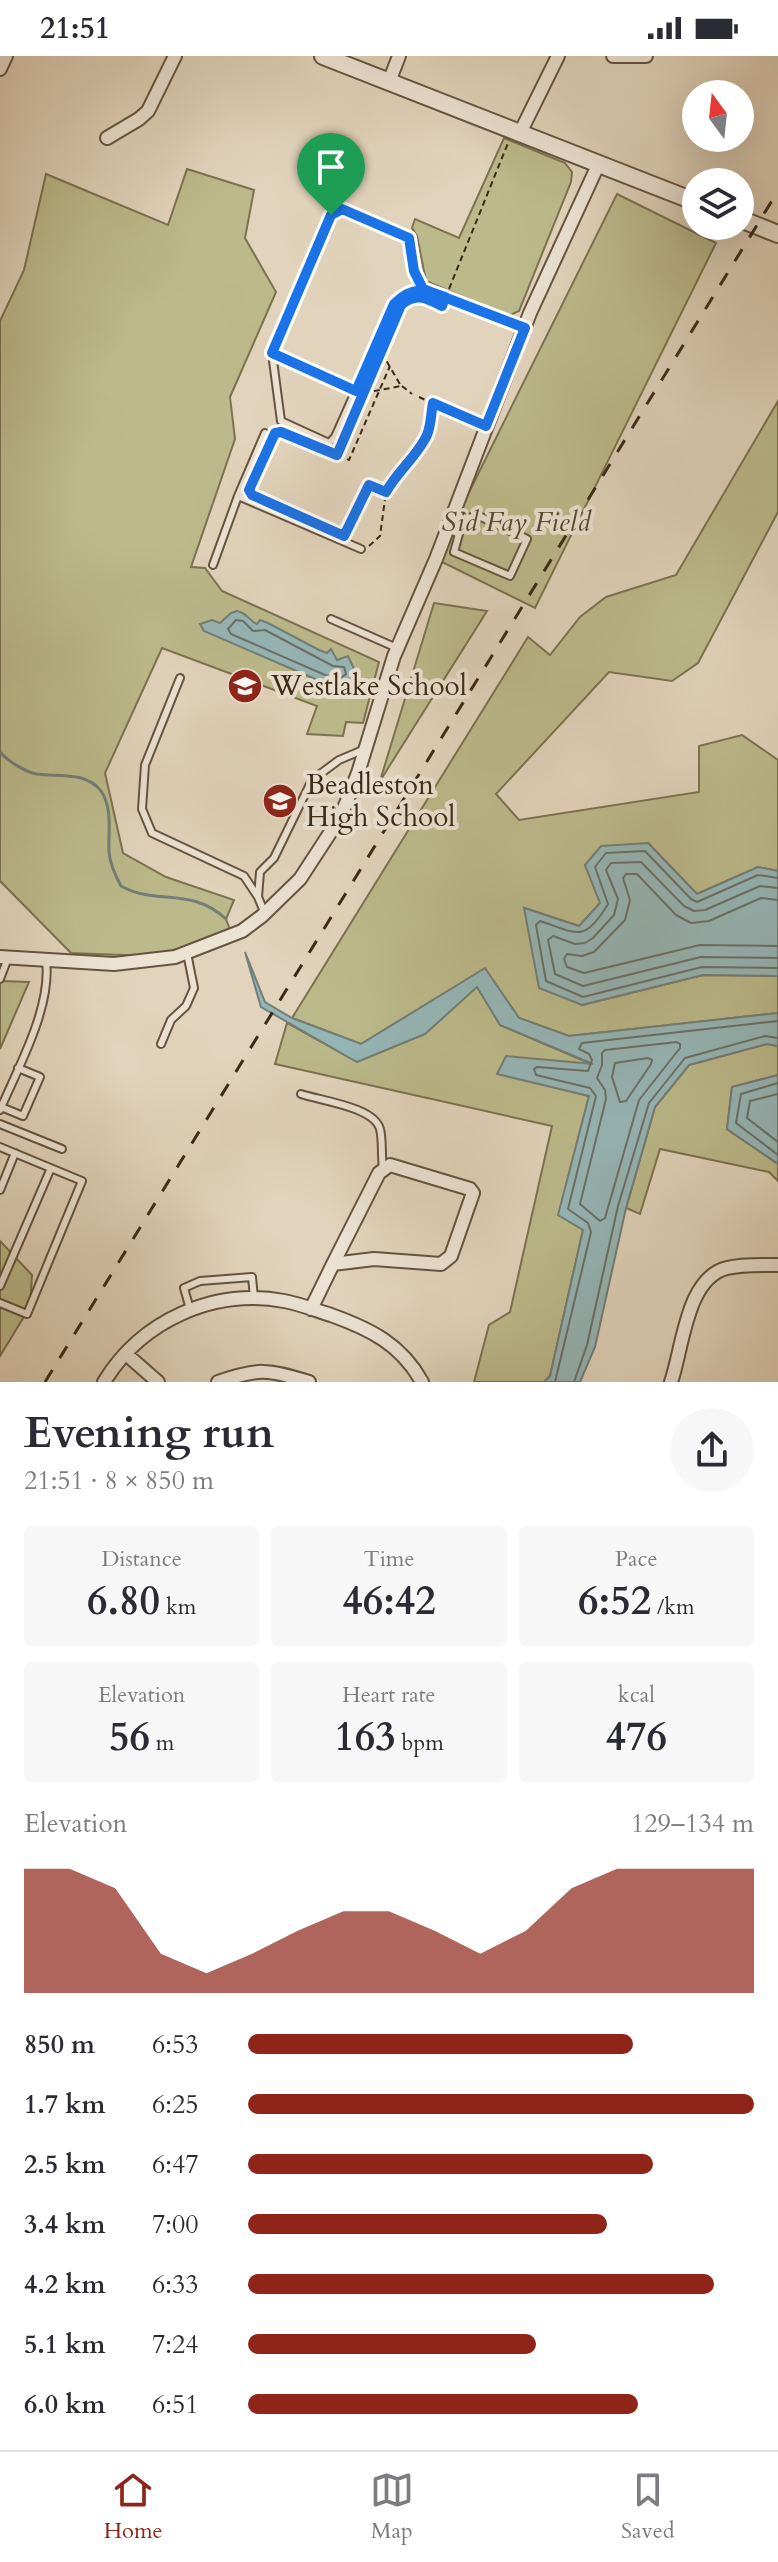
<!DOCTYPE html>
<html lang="en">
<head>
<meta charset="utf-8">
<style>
  :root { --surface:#fff; --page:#f7f7f7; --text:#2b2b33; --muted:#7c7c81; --line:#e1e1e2; --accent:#8f2418 }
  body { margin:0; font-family:Cardo,serif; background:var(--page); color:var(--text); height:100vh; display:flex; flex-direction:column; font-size:30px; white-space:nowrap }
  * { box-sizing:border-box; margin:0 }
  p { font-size:26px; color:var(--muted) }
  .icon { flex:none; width:44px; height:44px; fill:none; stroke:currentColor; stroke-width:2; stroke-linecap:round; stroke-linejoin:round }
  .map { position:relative; height:1326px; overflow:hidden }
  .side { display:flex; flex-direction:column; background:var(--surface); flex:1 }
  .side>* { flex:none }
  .needle { width:52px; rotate:345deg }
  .buttons { position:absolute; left:682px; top:24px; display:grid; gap:16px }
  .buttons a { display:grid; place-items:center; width:72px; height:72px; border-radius:50%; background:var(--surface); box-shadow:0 8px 32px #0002; font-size:40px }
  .pin { position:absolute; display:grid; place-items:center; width:68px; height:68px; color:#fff; margin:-82px -34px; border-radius:50% 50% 50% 0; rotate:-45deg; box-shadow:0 0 8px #0007 }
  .pin .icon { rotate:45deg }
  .round { display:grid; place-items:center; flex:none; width:84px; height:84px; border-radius:42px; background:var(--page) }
  .summary { display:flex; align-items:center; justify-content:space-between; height:136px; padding:0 24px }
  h1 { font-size:44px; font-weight:700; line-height:60px }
  .figures { display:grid; grid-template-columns:repeat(3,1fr); gap:12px; height:136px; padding:8px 24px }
  .figures div { display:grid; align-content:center; border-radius:8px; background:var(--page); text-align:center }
  .figures b { font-size:40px; font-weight:700 }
  .figures small { font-size:22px; font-weight:400 }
  .figures p { font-size:22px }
  .chart { height:224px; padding:16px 24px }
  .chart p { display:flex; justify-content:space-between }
  .chart svg { width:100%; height:144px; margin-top:8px; fill:var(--accent); opacity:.7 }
  ul { padding:0 24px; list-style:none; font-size:26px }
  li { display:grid; grid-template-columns:128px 96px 1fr; align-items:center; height:60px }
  li i { height:20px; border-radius:10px; background:var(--accent) }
  .status { display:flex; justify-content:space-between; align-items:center; height:56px; padding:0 40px; background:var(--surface); direction:ltr }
  .status svg { height:22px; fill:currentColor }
  .tab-bar { display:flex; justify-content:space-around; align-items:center; height:112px; border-top:2px solid var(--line); background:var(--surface); font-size:22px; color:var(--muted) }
  .tab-bar a { display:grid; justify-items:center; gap:4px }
  .tab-bar .current { color:var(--accent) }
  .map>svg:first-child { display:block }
  .green { fill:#bcba8b; stroke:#7c7251; stroke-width:2 }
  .water { fill:#96b7b8; stroke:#727f78; stroke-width:2 }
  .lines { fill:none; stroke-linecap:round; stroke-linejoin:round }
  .shore { stroke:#697068; stroke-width:2 }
  .stream { stroke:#727f78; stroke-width:3 }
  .service-casing { stroke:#665440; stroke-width:10 }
  .minor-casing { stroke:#665440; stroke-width:16 }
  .tertiary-casing { stroke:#665440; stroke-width:20 }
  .path { stroke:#3c2a17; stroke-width:2; stroke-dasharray:6 4; stroke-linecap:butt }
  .service { stroke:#ece3d3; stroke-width:6 }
  .minor { stroke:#ece3d3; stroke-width:12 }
  .tertiary { stroke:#ece3d3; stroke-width:16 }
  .rail { stroke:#3c2a17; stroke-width:3; stroke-dasharray:14 14; stroke-linecap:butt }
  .route-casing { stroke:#fff; stroke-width:16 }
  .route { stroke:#1a73e8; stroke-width:10 }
  .labels { text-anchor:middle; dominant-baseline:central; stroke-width:8; stroke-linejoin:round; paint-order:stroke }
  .park-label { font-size:28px; font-style:italic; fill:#56472e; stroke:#ece3d3 }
  .poi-label { font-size:28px; fill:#3c2a17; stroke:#ece3d3; text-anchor:start }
</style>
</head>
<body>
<div class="status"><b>21:51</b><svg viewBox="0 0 49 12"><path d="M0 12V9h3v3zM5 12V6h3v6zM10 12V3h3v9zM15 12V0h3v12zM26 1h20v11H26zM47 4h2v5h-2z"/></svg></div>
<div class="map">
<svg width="778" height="1326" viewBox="0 0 778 1326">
  <rect width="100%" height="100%" fill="#e2d4bc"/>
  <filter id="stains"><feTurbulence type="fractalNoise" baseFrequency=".0025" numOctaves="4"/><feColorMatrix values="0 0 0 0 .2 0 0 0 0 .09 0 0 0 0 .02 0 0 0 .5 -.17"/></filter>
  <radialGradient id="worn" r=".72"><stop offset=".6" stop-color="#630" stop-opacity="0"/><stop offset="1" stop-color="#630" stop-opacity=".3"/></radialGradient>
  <!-- green -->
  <path class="green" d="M504 82 565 107 572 116 571 126 519 255 508 260 426 225 417 180 412 172 415 163 459 182Z
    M187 113 254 134 245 182 276 236 230 341 235 383 191 511 205 512 222 535 379 606 363 667 346 666 343 680 307 678 317 650 162 592 105 717 123 797 166 821 234 844 226 863 232 879 175 901 71 897 0 825V265L24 214 46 118 168 169Z
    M617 138 716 187 535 552 436 503Z
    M778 345V456L698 607 672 625 609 616 496 738 519 764 699 736V690L742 679 778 704V815L758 811 697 838 648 787 585 809 601 847 579 870 525 852 582 949 703 919 778 920V957L569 980 519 962 485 913 361 988 292 962 528 581 550 599 580 561 606 541 676 519Z
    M434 547 487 555 380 725Z
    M0 925 29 926 0 993Z
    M477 930 500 969 596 1010 497 1017 589 1040 559 1158 583 1174 550 1320 544 1326H474L489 1269 510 1256 552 1070 275 1008 287 967 357 1006 425 978Z
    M767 988 778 990V1019L732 1031 727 1073 778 1108V1125L769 1116 660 1093 640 1158 626 1152 655 1051 689 1009Z
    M0 1185 32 1219 30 1251 0 1300Z"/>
  <!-- water -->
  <path class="water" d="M237 555C249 558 249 565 257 568L260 564 268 567 319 594 327 597 331 593 337 604 348 600 356 617 347 632 322 626 204 575 200 568 212 564 220 567 231 557Z
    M648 787 697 838 758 811 778 815V920L703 919 582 949 539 932 524 852 579 870 600 847 585 809 601 790Z
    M245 896 265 946 292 962 361 988 485 912 519 962 569 980 778 957V990L767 988 689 1009 655 1051 626 1152 595 1291 580 1326H544L550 1320 583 1174 558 1159 589 1040 497 1018 506 1000 593 1008 500 969 477 931 425 978 357 1006 261 951Z
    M778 1019V1108L727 1073 732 1031Z"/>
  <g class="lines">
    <!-- shore -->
    <path class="shore" d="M236 564 243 565 253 575 265 574 333 610 344 611 346 618 341 622 325 619 231 578 228 573Z
      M778 822 758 819 697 846 691 843 645 795 606 797 595 811 608 848C584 888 577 877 540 865L536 869 546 925 583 941 702 911 778 912
      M778 832 760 830 705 854 694 855 684 850 641 806 611 807 606 814 618 843 614 859 593 882 585 887 575 888 553 880 548 884 555 918 583 930 701 901 778 902
      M778 844 761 842 709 865 691 867 676 859 637 818H626L623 822 630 844 625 864 594 896 582 900 567 898 564 903 567 911 584 917 700 889 778 890
      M677 986 680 988V992L639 1044 605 1162 600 1165 580 1148 606 1043 605 1034 597 1022 602 1009V997L605 994Z
      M648 1002 652 1004 651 1008 626 1045 620 1046 612 1021 615 1007Z
      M778 1027 741 1038 736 1067 778 1099
      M778 1038 750 1045 747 1062 778 1086
      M555 1326 591 1176 588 1167 568 1153 596 1040 590 1032 536 1019 534 1013 537 1011 588 1015 592 1004 589 998 579 993 582 987 778 965
      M574 1326 587 1289 618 1150 649 1047 685 1002 765 980 778 982"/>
    <!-- stream -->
    <path class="stream" d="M0 696C8 705 25 716 37 718 58 721 86 715 101 735 113 752 108 777 109 796 110 808 115 819 121 830 157 850 190 830 226 863"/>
    <!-- service casing -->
    <g class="service-casing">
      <path id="service" d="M423 233 414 215 409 182 342 153 331 159 272 297 281 365 329 387 335 381 394 248 402 240 423 233 525 272
        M272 297 356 335
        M265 377 238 440 361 493
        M448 473 459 478 454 496 510 520 527 483 479 460 466 462 454 457
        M213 509 238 440
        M331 563 397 592
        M180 622 145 709 142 753 152 777 244 820 258 841
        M265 858 258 841 260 816 274 802 312 724 339 704 365 693
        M0 923 8 902
        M161 988 171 964 186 950 194 932 187 897
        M301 1038C322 1045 374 1051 380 1073 383 1085 381 1100 383 1112
        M1 1051 23 1060 40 1021 18 1012
        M0 1054C18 1012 52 951 46 905
        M0 1068 62 1093
        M0 1091 82 1125 27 1258 0 1247
        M0 1134 15 1097
        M0 1230 51 1112
        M190 1253 184 1232 200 1225 252 1221 254 1242"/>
    </g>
    <!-- minor casing -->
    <g class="minor-casing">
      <path id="minor" d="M613 0H646
        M0 13 6 0
        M389 26 399 0
        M520 77 558 0
        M107 82 139 63 148 55 175 0
        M0 901 114 908 175 901 242 875 262 860 300 823 341 760 358 717 394 600 436 503 530 257 599 107
        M390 1109 470 1133 473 1137 451 1200 441 1208 374 1203 333 1208 379 1117Z
        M311 1253 333 1208
        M126 1298 158 1326
        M104 1326C141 1265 213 1232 284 1245 300 1248 315 1254 331 1259 370 1273 401 1288 422 1326
        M218 1326C258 1312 268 1313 309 1326
        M671 1326C683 1292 686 1222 727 1212 743 1208 762 1209 778 1209"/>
    </g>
    <!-- tertiary casing -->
    <g class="tertiary-casing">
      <path id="tertiary" d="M323 0 696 146
        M740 163 778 178"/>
    </g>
    <!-- path -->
    <path class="path" d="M449 233 508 87
      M402 330 412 338
      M364 337 401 330 383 299
      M419 341 432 347
      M274 379 281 376 290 380
      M329 395 337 399 342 387
      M338 399 349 404 390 310
      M347 476 369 429 384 436
      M369 490 380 480 386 436 428 377 433 347 476 366"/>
    <!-- service -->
    <use href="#service" class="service"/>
    <!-- minor -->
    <use href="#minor" class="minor"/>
    <!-- tertiary -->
    <use href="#tertiary" class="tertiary"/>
    <!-- rail -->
    <path class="rail" d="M45 1326 778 135"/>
  </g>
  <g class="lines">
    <!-- route casing -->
    <g class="route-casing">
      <path id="route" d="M331 159 342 153 409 182 414 215 423 233 525 272 486 370 433 347C431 357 431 370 427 379 418 399 397 416 386 436L369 429 344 480 252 439 249 434 275 377 281 376 337 399 401 249C416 236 426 242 442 250L445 241C424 233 412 230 394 248L356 335 272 297 331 159"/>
    </g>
    <!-- route -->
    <use href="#route" class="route"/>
  </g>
  <!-- icons -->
  <defs>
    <g id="school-disc" transform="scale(1.8)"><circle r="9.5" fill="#8f2418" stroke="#ece3d3"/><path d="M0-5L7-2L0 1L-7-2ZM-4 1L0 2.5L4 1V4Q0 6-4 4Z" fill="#fff"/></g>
  </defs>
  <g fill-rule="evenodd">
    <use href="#school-disc" x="245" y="630"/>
    <use href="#school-disc" x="280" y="745"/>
  </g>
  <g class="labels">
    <!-- park labels -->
    <g class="park-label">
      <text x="516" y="466">Sid Fay Field</text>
    </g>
    <!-- poi labels -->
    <g class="poi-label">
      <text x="271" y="630">Westlake School</text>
      <text x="306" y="729">Beadleston<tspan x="306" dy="32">High School</tspan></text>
    </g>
  </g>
  <rect width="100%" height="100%" filter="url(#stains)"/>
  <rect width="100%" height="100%" fill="url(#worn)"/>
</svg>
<div class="buttons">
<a><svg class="needle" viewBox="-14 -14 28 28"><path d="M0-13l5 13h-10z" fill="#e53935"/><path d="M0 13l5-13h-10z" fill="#7c7c81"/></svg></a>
<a><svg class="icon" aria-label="layers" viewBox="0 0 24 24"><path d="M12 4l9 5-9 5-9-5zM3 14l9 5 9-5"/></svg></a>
</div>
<div class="pin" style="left:331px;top:159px;background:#1e9e55"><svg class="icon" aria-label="arrive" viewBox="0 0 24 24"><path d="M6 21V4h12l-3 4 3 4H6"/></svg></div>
</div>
<section class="side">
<div class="summary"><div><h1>Evening run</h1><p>21:51 · 8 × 850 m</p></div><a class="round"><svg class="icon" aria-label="share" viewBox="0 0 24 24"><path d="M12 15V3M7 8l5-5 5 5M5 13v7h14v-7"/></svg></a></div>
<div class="figures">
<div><p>Distance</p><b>6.80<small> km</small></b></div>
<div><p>Time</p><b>46:42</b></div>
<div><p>Pace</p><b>6:52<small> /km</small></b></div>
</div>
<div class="figures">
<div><p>Elevation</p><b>56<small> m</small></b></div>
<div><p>Heart rate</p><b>163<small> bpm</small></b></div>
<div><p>kcal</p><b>476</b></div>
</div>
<div class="chart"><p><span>Elevation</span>129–134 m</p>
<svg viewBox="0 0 160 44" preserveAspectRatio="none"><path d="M0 44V6L10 6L20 12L30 32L40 38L50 32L60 25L70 19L80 19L90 25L100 32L110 25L120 12L130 6L140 6L150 6L160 6V44z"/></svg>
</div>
<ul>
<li><b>850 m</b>6:53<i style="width:76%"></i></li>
<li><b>1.7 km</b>6:25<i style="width:100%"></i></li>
<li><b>2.5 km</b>6:47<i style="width:80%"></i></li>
<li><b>3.4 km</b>7:00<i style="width:71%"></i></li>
<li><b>4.2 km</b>6:33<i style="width:92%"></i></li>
<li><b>5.1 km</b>7:24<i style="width:57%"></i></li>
<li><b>6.0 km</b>6:51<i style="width:77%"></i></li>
</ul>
</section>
<nav class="tab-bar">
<a class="current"><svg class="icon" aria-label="home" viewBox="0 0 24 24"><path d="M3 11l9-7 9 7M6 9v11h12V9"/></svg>Home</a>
<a><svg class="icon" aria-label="map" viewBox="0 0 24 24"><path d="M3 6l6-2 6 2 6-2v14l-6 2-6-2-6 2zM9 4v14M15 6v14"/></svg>Map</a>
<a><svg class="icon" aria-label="saved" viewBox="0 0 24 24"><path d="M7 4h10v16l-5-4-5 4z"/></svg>Saved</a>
</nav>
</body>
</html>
